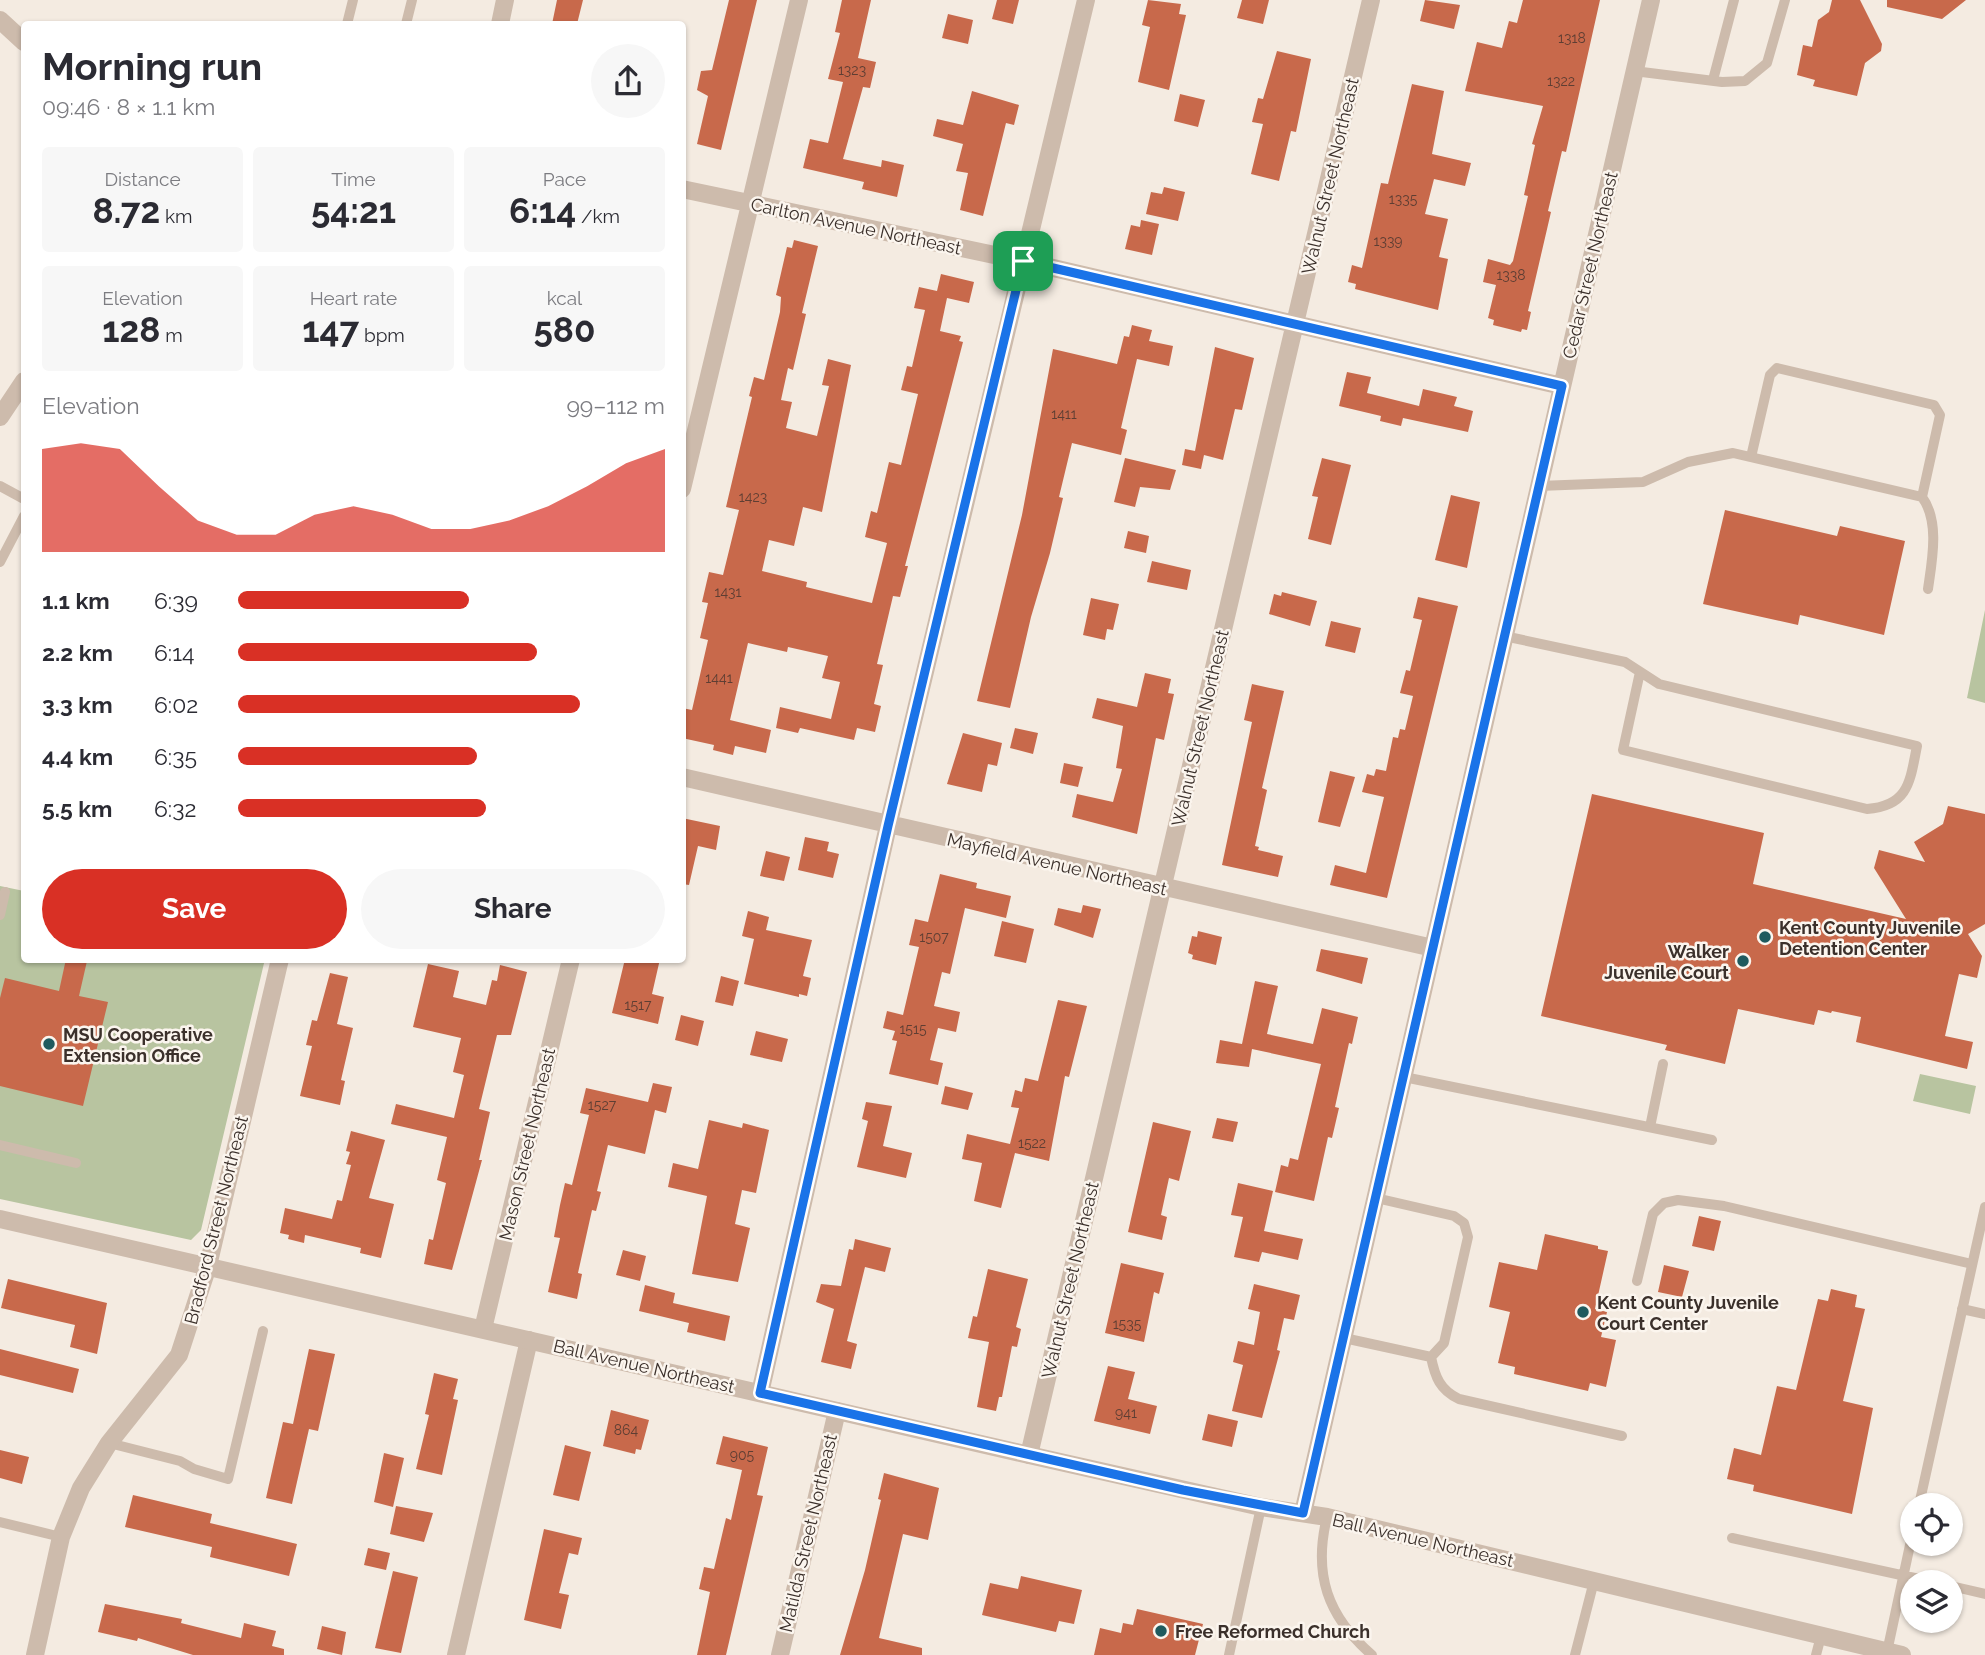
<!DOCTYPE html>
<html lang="en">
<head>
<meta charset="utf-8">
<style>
  :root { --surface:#fff; --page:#f7f7f7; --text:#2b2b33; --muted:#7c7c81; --accent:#d93025 }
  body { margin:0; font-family:Raleway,sans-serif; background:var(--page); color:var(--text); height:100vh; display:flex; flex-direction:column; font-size:26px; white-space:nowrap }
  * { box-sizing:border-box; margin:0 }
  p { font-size:23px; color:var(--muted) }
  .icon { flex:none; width:38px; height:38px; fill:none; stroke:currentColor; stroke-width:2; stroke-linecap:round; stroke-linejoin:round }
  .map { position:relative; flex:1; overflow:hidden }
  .side { position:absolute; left:21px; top:21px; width:665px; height:942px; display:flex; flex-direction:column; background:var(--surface); border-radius:7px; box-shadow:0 2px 5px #0004 }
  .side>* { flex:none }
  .fabs { position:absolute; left:1900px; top:1493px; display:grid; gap:14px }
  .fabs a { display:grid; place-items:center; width:63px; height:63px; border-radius:50%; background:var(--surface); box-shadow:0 2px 5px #0004; font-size:35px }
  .pin { position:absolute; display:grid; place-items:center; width:60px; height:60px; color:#fff; margin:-30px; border-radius:14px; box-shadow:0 4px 10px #0006 }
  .round { display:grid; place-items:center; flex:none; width:74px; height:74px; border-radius:37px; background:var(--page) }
  .head { display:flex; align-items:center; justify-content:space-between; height:119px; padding:0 21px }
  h1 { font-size:38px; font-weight:700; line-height:52px }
  .figures { display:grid; grid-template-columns:repeat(3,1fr); gap:10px; height:119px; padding:7px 21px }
  .figures div { display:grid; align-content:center; border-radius:7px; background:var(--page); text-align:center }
  .figures b { font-size:35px; font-weight:700 }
  .figures small { font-size:19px; font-weight:400 }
  .figures p { font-size:19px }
  .chart { height:196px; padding:14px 21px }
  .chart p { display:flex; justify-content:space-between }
  .chart svg { width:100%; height:126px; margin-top:7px; fill:var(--accent); opacity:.7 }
  .primary-button { display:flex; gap:14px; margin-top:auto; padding:14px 21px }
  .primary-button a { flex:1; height:80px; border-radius:42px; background:var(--accent); color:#fff; font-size:28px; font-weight:700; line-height:80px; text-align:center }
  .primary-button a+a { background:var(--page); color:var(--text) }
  ul { padding:0 21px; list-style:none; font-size:23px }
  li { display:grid; grid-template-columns:112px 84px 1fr; align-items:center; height:52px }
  li i { height:18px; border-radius:9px; background:var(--accent) }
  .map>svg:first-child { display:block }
  .green { fill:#b8c4a0 }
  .building { fill:#c8694b }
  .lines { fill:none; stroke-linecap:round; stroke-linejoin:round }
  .service { stroke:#cdbbac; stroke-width:10 }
  .minor { stroke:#cdbbac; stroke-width:18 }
  .tertiary { stroke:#cdbbac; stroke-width:18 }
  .route-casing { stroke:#fff; stroke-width:14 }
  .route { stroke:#1a73e8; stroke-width:9 }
  .poi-dot { fill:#1f5a5e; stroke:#fbf5ee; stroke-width:2.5 }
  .labels { text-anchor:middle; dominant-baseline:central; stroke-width:5; stroke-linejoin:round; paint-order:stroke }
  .number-label { font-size:14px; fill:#5e3e33 }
  .street-label { font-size:18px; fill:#3b302b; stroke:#fbf5ee }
  .poi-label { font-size:18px; font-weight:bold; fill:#3b302b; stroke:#fbf5ee; text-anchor:start }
</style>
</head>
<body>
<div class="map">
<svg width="1985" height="1655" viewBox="0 0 1985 1655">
  <rect width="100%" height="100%" fill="#f4ebe1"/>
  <!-- green -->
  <path class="green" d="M1985 610V703L1967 698Z
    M0 886 24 891V959H265L201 1230 191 1240 0 1199Z
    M1920 1074 1976 1086 1970 1114 1913 1101Z"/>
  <!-- building -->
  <path class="building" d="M557 0H583L577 24H552Z
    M729 0H757L721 150 697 144 708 96 697 90 701 71 712 70Z
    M842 0H871L858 58 876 62 870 88 863 87 843 159 881 167 882 160 904 165 897 197 862 189 864 182 803 168 810 139 828 143 843 82 828 79 840 33 835 32Z
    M997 0H1019L1013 24 992 19Z
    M1148 0 1181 4 1179 14 1186 15 1169 90 1138 82 1150 27 1142 25Z
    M1242 0H1269L1263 24 1237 18Z
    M1425 0 1460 5 1454 29 1420 21Z
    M1523 0H1600L1566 152 1562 151 1548 211 1551 212 1528 311 1531 312 1527 330 1522 329 1521 332 1493 325 1494 320 1488 318 1496 285 1483 282 1488 259 1510 265 1513 261 1528 196 1524 195 1535 145 1532 144 1543 106 1465 91 1477 42 1502 48 1509 21 1517 23Z
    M1832 0H1860L1882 44 1881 51 1865 63 1857 96 1813 86 1815 80 1797 75 1803 45 1812 47 1818 20 1829 12Z
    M1887 0H1966L1942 19 1887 7Z
    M948 14 973 20 968 44 942 38Z
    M1277 51 1311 59 1296 132 1291 131 1279 181 1251 174 1263 124 1252 122 1258 98 1263 99Z
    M1412 84 1444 91 1432 154 1471 163 1465 186 1434 179 1425 214 1448 219 1439 257 1448 259 1438 310 1355 289 1356 284 1348 282 1352 265 1362 268 1381 183 1388 184Z
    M972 91 1019 105 1014 125 1006 123 983 216 960 210 968 173 956 171 963 144 933 136 937 119 963 125Z
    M1180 94 1205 100 1198 127 1174 121Z
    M1164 187 1185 192 1178 221 1146 214 1151 192 1162 194Z
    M1141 220 1159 224 1152 255 1125 249 1131 225 1140 227Z
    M794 240 818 246 802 313 806 314 793 370 788 368 781 400 792 402 786 428 817 436 829 386 822 385 828 359 851 365 822 512 803 507 794 546 769 540 762 571 807 582 806 587 872 603 887 543 865 537 871 511 877 513 889 462 901 465 918 394 901 390 907 366 912 367 925 310 914 308 919 287 937 291 941 274 974 282 969 303 947 298 940 331 961 336 959 341 963 342 905 566H908L900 597 893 596 877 664 883 665 874 704 881 706 875 732 857 728 854 740 800 728 798 733 776 728 780 707 831 719 840 682 822 678 828 656 788 647 787 652 748 643 730 720 771 730 766 753 735 746 733 755 713 750 714 745 682 738V708L692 710 708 640 700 638 708 603 702 602 709 572 723 575 739 510 726 507 752 397 749 396 754 377 764 380 780 312 781 297 776 295 787 247 792 248Z
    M1132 325 1152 330 1149 341 1173 346 1169 366 1137 359 1121 428 1127 430 1121 455 1072 443 1059 497 1063 498 1050 553 1031 617 1010 708 977 701 1022 515 1053 349 1117 364 1124 336 1129 337Z
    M1215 347 1254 358 1242 410 1235 409 1223 460 1204 455 1201 469 1182 465 1185 449 1195 451Z
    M1347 372 1371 377 1367 393 1419 406 1423 389 1457 397 1454 406 1473 411 1468 432 1403 418 1401 426 1380 421 1381 416 1339 406Z
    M1125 458 1176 470 1170 490 1140 487 1135 507 1114 502Z
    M1322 458 1351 465 1331 545 1308 539 1318 497 1312 496Z
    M1451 495 1480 502 1467 568 1435 560Z
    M1725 510 1837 536 1840 526 1905 541 1884 635 1800 615 1798 625 1703 604Z
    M1128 531 1149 536 1146 553 1124 548Z
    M1152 561 1191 570 1187 590 1147 582Z
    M1282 592 1317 601 1310 626 1269 614 1274 594 1281 596Z
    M1418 597 1458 606 1387 898 1330 885 1335 865 1366 873 1384 797 1362 792 1367 774 1374 776 1376 769 1386 771 1393 737 1398 738 1400 729 1405 730 1413 696 1400 693 1406 670 1410 671 1422 620 1413 618Z
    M1091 598 1119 604 1113 630 1107 629 1105 640 1083 635Z
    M1331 621 1361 628 1355 653 1325 646Z
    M1145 673 1171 679 1168 693 1174 694 1164 740 1156 738 1137 834 1072 817 1077 794 1113 802 1122 769 1116 768 1123 726 1092 718 1097 698 1137 707Z
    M1252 684 1284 691 1262 788 1267 790 1255 846 1259 847 1258 850 1283 856 1278 877 1222 865 1252 722 1244 720Z
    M1015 728 1038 733 1033 754 1010 748Z
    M963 733 1002 743 997 766 988 764 982 792 947 784Z
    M1064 763 1083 767 1078 787 1060 783Z
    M1330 771 1355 777 1340 827 1318 822Z
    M1592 794 1764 833 1753 884 1906 919 1874 868 1879 850 1925 862 1914 842 1943 824 1948 806 1985 814V924L1968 934 1982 956 1977 978 1959 974 1945 1036 1973 1042 1967 1069 1856 1042 1861 1017 1832 1011 1831 1013 1818 1010 1814 1025 1738 1009 1725 1064 1665 1050 1667 1045 1541 1016Z
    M682 818 720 826 716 850 698 846 689 885 682 884Z
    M805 837 829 842 827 851 839 854 833 878 798 870Z
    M766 851 790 857 784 881 760 876Z
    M940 874 977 883 976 888 1011 896 1006 918 965 908 950 974 942 972 934 1006 960 1012 956 1032 938 1028 930 1060 943 1063 938 1085 889 1074 897 1041 892 1040 895 1031 883 1028 887 1011 903 1015 919 947 909 945 915 919 928 922Z
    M1083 905 1101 909 1093 938 1054 925 1058 908 1081 913Z
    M748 911 769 917 766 930 812 940 803 976 811 978 807 996 799 994V997L744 984 754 939 742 936Z
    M1002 921 1034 929 1026 963 994 956Z
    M1198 931 1222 937 1216 965 1192 959 1193 955 1188 953 1192 936 1197 937Z
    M1321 949 1368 958 1362 984 1316 971Z
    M66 959 87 961 79 996 108 1002 83 1106 0 1086V998L5 978 59 991Z
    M625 959H660L652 994 664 997 658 1024 612 1013Z
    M428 964 459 971 453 997 486 1005 492 980 497 981 500 965 527 972 511 1035H497L479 1109 490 1112 479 1160H482L452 1270 424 1264 429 1239 433 1240 446 1183 437 1180 447 1137 391 1124 396 1104 454 1118 464 1075 453 1072 461 1038 413 1027Z
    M330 973 348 977 337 1024 353 1028 341 1080 345 1081 340 1105 300 1096 312 1046 306 1045 312 1020 317 1021Z
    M721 976 739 981 733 1006 715 1002Z
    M1255 981 1278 986 1267 1034 1313 1044 1322 1008 1358 1017 1352 1044 1349 1043 1335 1107 1339 1108 1332 1138 1328 1137 1314 1201 1275 1192 1281 1165 1288 1167 1290 1158 1298 1160 1321 1064 1252 1049 1249 1067 1216 1063 1220 1040 1242 1044Z
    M1058 1000 1087 1006 1069 1077 1065 1076 1049 1161 1015 1153 1001 1208 974 1201 982 1163 962 1159 967 1134 1010 1144 1019 1108 1011 1107 1015 1090 1022 1092 1025 1078 1038 1081Z
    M681 1015 704 1021 698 1046 675 1040Z
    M756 1031 788 1039 782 1062 750 1055Z
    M653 1083 672 1087 666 1113 655 1110 645 1154 608 1145 597 1191 601 1192 596 1211 592 1210 578 1273 582 1274 577 1299 548 1292 560 1238 554 1237 560 1205 565 1183 572 1185 589 1115 580 1113 586 1088 648 1102Z
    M945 1086 973 1093 968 1110 941 1104Z
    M866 1102 892 1106 883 1146 912 1153 906 1178 857 1167 868 1121 862 1119Z
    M1217 1118 1238 1122 1233 1142 1212 1138Z
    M709 1120 742 1128 743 1123 769 1130 756 1193 742 1190 735 1224 750 1228 738 1282 692 1274 707 1196 668 1187 673 1163 698 1169Z
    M1153 1122 1191 1131 1179 1181 1169 1178 1161 1215 1167 1217 1162 1240 1128 1232Z
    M351 1131 385 1140 369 1198 394 1204 381 1258 360 1253 361 1248 305 1235 304 1243 288 1239 289 1235 280 1233 285 1208 332 1219 337 1200 342 1201 351 1165 346 1164 350 1152 346 1151Z
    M1238 1183 1273 1191 1264 1231 1303 1239 1298 1260 1262 1252 1259 1262 1234 1257 1243 1217 1231 1215Z
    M1699 1216 1721 1221 1714 1251 1692 1246Z
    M1545 1234 1598 1246V1249L1608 1251 1595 1309 1607 1312 1601 1337 1616 1340 1606 1387 1590 1383 1588 1391 1514 1374 1515 1367 1498 1363 1510 1312 1489 1307 1499 1262 1537 1270Z
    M855 1239 891 1248 885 1272 865 1267 847 1341 857 1344 851 1369 821 1362 834 1309 816 1302 821 1284 841 1286 849 1249 853 1250Z
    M623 1250 646 1256 640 1281 616 1275Z
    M1121 1263 1164 1273 1159 1294 1154 1292 1144 1342 1105 1333Z
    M1664 1265 1689 1271 1682 1297 1658 1292Z
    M988 1269 1028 1279 1016 1327 1021 1329 1017 1347 1012 1346 1002 1397H999L996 1411 977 1407 989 1342 968 1338 973 1316 977 1317Z
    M8 1279 107 1303 97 1354 70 1347 75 1325 1 1308Z
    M1254 1284 1300 1295 1294 1320 1284 1318 1277 1350 1280 1351 1262 1418 1232 1411 1243 1365 1233 1362 1238 1341 1254 1345 1260 1312 1248 1309Z
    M645 1285 675 1293 673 1303 730 1316 725 1341 687 1332 689 1323 639 1311Z
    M1831 1289 1857 1295 1855 1307 1865 1309 1843 1401 1873 1408 1852 1514 1753 1491 1754 1485 1727 1479 1734 1448 1761 1455 1777 1386 1796 1390 1818 1299 1828 1301Z
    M0 1349 79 1369 73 1393 0 1375Z
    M309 1349 335 1354 318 1431 309 1429 292 1504 266 1498 283 1422 293 1424Z
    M1108 1366 1135 1372 1128 1399 1157 1406 1150 1434 1094 1421Z
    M434 1373 458 1379 453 1399 458 1400 442 1475 416 1469 429 1415 425 1414Z
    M611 1410 649 1420 641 1450 636 1449 635 1454 603 1446Z
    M1208 1414 1238 1421 1232 1447 1202 1440Z
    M723 1436 768 1447 757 1495 763 1496 726 1655H697L710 1592 699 1589 704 1567 714 1569 726 1518 731 1520 742 1470 716 1464Z
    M565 1445 591 1452 579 1501 553 1495Z
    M0 1450 29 1457 22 1484 0 1478Z
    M384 1453 404 1458 393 1507 374 1502Z
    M884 1473 939 1488 928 1540 903 1534 879 1638 922 1648V1655H840L865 1570 881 1500 878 1499Z
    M133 1495 212 1514 210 1523 297 1544 289 1576 210 1557 212 1547 125 1527Z
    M396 1506 433 1513 424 1542 390 1534Z
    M544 1529 582 1538 578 1555 569 1553 559 1593 569 1595 561 1629 524 1620Z
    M368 1548 390 1553 386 1570 364 1565Z
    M393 1571 418 1577 401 1653 375 1648Z
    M1021 1576 1082 1590 1074 1624 1059 1621 1056 1632 982 1615 990 1583 1018 1589Z
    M105 1604 182 1619 181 1623 241 1638 244 1623 276 1631 272 1646 284 1649V1655H193L138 1638 137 1641 98 1632Z
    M1137 1609 1203 1624 1195 1655H1094L1100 1628 1121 1633 1123 1623 1133 1625Z
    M322 1626 346 1632 342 1655 317 1649Z"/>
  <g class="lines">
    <!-- service -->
    <path class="service" d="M347 24 353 0
      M406 24 412 0
      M1634 71 1722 82 1745 81 1767 63 1785 0
      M1713 80 1734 0
      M0 486 24 499
      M1539 486 1643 482 1688 462 1733 453 1922 497 1940 415 1934 405 1777 368 1770 375 1751 457
      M1922 497C1940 521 1932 561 1928 589
      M0 562 24 516
      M1504 636 1625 662 1659 684 1917 746C1910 781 1909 806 1867 809L1623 750 1640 672
      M0 915 5 892
      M1404 1077 1712 1140
      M1650 1127 1663 1064
      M0 1145 76 1163
      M1637 1281 1653 1214 1664 1203 1678 1200 1724 1206 1972 1264
      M1962 1309 1985 1314
      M1344 1338 1431 1357 1444 1343 1468 1237 1464 1223 1454 1216 1376 1198
      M1431 1357C1435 1377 1440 1390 1459 1399L1622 1436
      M109 1443 180 1461 194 1469 228 1479 263 1331
      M1919 1505 1985 1207
      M1327 1517C1313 1574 1327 1616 1372 1655
      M0 1522 61 1537
      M1732 1538 1933 1582
      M1951 1586 1985 1594
      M1887 1652 1913 1531
      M1229 1655 1261 1507
      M1575 1655 1594 1581
      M1816 1655 1821 1636"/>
    <!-- minor -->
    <path class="minor" d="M0 20 24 42
      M682 189 1023 261 1562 386
      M0 417 24 381
      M682 489 799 0
      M682 777 1433 948
      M483 1329 571 959
      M760 1393 888 826 1086 0
      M1029 1455 1371 0
      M1303 1513 1651 0
      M35 1655 61 1537 81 1488 109 1443 179 1355 208 1266
      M456 1655 529 1340
      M780 1655 837 1411"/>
    <!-- tertiary -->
    <path class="tertiary" d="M500 24 505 0
      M0 1219 1029 1455 1261 1507 1327 1517 1902 1655
      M208 1266 280 959"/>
  </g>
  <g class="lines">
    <!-- route casing -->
    <g class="route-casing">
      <path id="route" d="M1023 261 1562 386 1303 1513 1183 1490 760 1393 888 826Z"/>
    </g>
    <!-- route -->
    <use href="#route" class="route"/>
  </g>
  <!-- markers -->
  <g class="poi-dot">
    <circle cx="1765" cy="937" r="7"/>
    <circle cx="1743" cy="961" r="7"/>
    <circle cx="49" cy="1044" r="7"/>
    <circle cx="1583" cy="1312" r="7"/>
    <circle cx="1161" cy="1631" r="7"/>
  </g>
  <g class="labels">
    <!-- number labels -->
    <g class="number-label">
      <text x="1572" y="38">1318</text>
      <text x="852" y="70">1323</text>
      <text x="1561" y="81">1322</text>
      <text x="1403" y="199">1335</text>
      <text x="1388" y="241">1339</text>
      <text x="1511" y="275">1338</text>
      <text x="1064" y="414">1411</text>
      <text x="753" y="497">1423</text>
      <text x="728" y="592">1431</text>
      <text x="719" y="678">1441</text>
      <text x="934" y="937">1507</text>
      <text x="638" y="1005">1517</text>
      <text x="913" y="1029">1515</text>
      <text x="602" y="1105">1527</text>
      <text x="1032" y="1143">1522</text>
      <text x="1127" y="1324">1535</text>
      <text x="1126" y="1413">941</text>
      <text x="626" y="1430">864</text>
      <text x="742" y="1455">905</text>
    </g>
    <!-- street labels -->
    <g class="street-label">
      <text transform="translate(1330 176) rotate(-77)">Walnut Street Northeast</text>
      <text transform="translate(856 226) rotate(12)">Carlton Avenue Northeast</text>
      <text transform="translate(1590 265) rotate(-77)">Cedar Street Northeast</text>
      <text transform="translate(1200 728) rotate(-77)">Walnut Street Northeast</text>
      <text transform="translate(1057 864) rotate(13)">Mayfield Avenue Northeast</text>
      <text transform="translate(527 1144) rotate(-77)">Mason Street Northeast</text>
      <text transform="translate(216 1220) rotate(-76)">Bradford Street Northeast</text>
      <text transform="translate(1070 1280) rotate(-77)">Walnut Street Northeast</text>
      <text transform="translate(644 1366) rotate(13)">Ball Avenue Northeast</text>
      <text transform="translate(808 1533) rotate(-77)">Matilda Street Northeast</text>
      <text transform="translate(1423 1540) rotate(13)">Ball Avenue Northeast</text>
    </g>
    <!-- poi labels -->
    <g class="poi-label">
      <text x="1779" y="927">Kent County Juvenile<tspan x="1779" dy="21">Detention Center</tspan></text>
      <text x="1729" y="951" text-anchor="end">Walker<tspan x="1729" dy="21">Juvenile Court</tspan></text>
      <text x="63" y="1034">MSU Cooperative<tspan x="63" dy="21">Extension Office</tspan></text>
      <text x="1597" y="1302">Kent County Juvenile<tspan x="1597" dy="21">Court Center</tspan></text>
      <text x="1175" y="1631">Free Reformed Church</text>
    </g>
  </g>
</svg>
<div class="fabs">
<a><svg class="icon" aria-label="locate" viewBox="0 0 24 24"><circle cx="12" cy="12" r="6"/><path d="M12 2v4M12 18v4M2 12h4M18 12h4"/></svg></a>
<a><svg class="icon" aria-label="layers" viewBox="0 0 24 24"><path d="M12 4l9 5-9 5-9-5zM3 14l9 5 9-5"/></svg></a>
</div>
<div class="pin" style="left:1023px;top:261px;background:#1e9e55"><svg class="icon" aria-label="arrive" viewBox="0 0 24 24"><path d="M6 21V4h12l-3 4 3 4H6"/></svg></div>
<section class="side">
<div class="head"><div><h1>Morning run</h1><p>09:46 · 8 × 1.1 km</p></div><a class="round"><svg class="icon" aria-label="share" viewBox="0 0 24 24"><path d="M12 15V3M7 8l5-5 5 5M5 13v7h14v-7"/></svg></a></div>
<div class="figures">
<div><p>Distance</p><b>8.72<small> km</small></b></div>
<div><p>Time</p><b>54:21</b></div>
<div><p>Pace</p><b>6:14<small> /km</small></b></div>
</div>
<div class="figures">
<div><p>Elevation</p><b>128<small> m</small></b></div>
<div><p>Heart rate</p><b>147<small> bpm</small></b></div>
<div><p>kcal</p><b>580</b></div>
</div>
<div class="chart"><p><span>Elevation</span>99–112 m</p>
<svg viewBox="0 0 160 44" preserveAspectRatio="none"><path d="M0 44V8L10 6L20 8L30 21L40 33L50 38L60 38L70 31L80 28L90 31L100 36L110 36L120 33L130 28L140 21L150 13L160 8V44z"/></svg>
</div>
<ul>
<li><b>1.1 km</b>6:39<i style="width:54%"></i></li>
<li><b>2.2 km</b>6:14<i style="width:70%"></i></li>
<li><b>3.3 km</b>6:02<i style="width:80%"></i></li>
<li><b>4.4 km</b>6:35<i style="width:56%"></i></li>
<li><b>5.5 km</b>6:32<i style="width:58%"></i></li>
</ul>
<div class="primary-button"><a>Save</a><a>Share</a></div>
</section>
</div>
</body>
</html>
